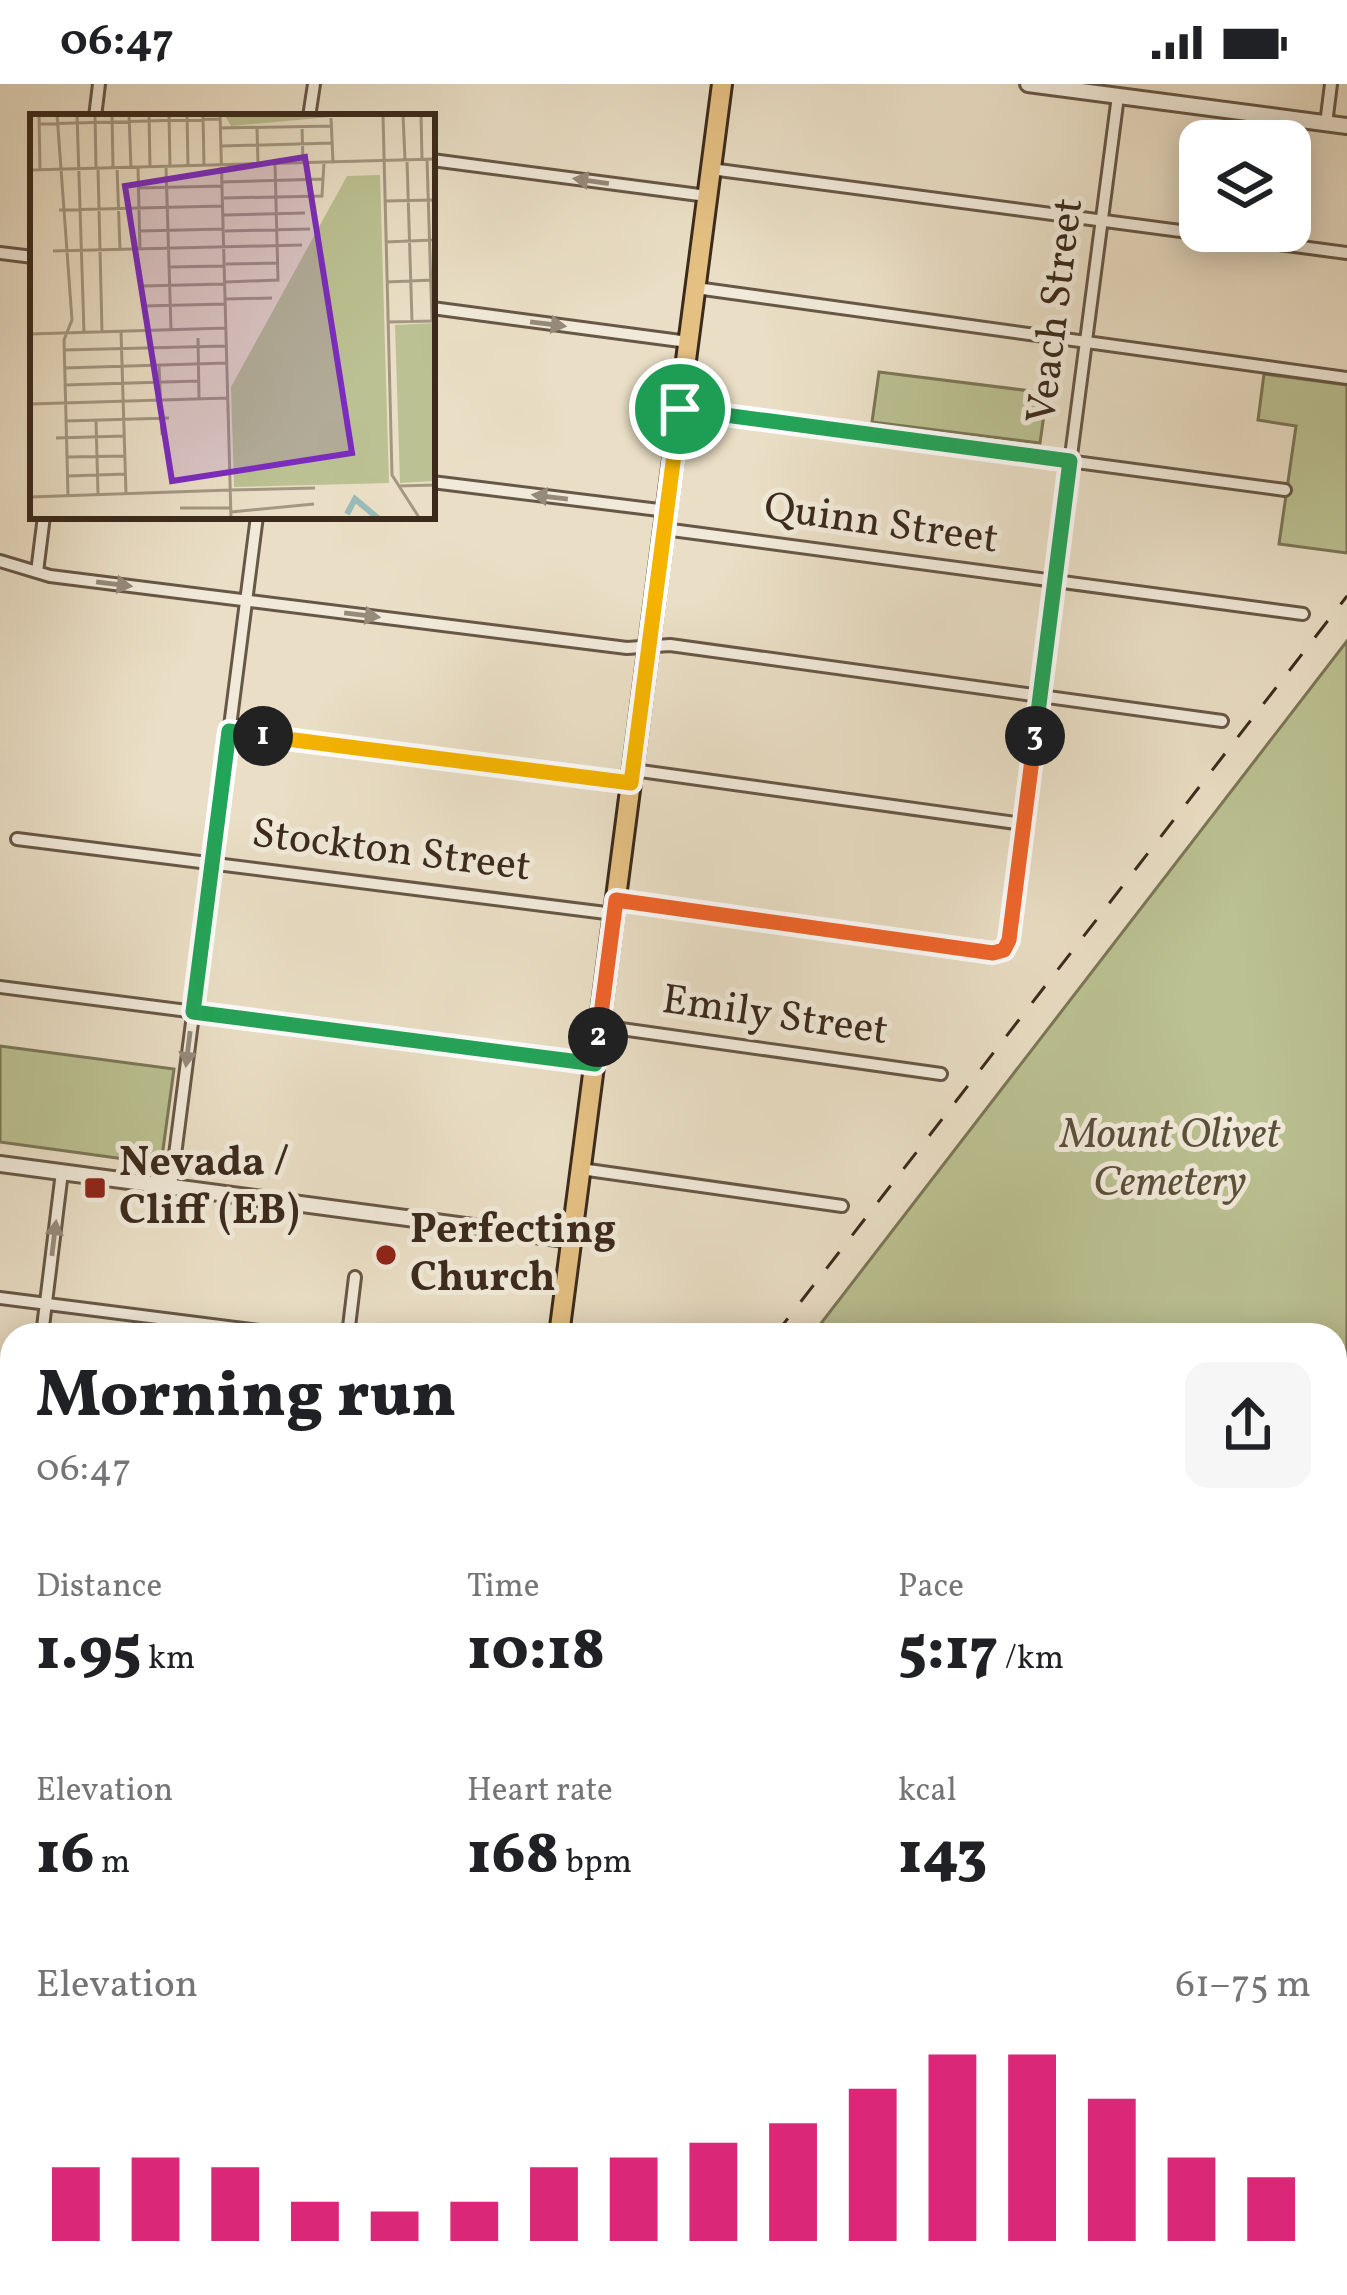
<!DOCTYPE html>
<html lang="en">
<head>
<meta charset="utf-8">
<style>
  :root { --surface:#fff; --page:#f6f6f6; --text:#202124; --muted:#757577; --accent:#db2777 }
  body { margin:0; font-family:Vollkorn,serif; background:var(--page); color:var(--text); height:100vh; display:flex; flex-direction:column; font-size:45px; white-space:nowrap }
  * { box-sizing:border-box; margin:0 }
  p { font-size:39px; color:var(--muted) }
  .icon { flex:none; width:66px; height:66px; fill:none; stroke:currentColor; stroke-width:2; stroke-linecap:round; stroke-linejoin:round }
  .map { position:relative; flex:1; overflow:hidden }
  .drawer { position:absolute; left:0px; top:1239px; width:1347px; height:972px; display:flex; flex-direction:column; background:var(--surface); border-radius:36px 36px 0 0; box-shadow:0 6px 30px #0003 }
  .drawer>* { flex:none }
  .controls { position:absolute; left:1179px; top:36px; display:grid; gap:24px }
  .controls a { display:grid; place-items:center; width:132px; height:132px; border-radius:24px; background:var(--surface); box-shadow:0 6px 30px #0003; font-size:60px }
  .pin { position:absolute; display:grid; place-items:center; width:102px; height:102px; color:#fff; margin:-51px; border:6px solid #fff; border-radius:50%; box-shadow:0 3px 12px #0007 }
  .km { position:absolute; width:60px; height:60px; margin:-30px; border-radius:50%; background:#222; color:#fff; font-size:33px; line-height:60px; text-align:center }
  .round { display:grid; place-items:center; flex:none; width:126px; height:126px; border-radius:24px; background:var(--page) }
  .summary { display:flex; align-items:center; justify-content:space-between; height:204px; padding:0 36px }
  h1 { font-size:66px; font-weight:800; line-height:90px }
  .figures { display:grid; grid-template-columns:repeat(3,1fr); gap:18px; height:204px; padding:12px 36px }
  .figures div { display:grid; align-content:center }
  .figures b { font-size:60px; font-weight:800 }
  .figures small { font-size:33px; font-weight:400 }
  .figures p { font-size:33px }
  .chart { height:336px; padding:24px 36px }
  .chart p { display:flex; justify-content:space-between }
  .chart svg { width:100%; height:216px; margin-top:12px; stroke:var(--accent); stroke-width:6 }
  .status { display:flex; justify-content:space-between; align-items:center; height:84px; padding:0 60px; background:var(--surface); direction:ltr }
  .status svg { height:33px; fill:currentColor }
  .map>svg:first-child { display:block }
  .green { fill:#bbc192; stroke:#7b7657; stroke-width:3 }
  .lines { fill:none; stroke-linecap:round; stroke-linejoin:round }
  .minor-casing { stroke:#675746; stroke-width:16 }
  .tertiary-casing { stroke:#675746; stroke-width:20 }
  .secondary-casing { stroke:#3b2a1c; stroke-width:22 }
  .primary-casing { stroke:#3b2a1c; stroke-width:24 }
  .minor { stroke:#f1eada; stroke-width:10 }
  .tertiary { stroke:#f1eada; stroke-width:14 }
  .secondary { stroke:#f1eada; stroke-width:16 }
  .primary { stroke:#e5c083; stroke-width:18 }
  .rail { stroke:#3b2a1c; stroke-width:3; stroke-dasharray:21 21; stroke-linecap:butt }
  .oneway { fill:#968a7b }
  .split-1-casing { stroke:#fff; stroke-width:24 }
  .split-2-casing { stroke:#fff; stroke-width:24 }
  .split-3-casing { stroke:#fff; stroke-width:24 }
  .split-4-casing { stroke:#fff; stroke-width:24 }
  .split-1 { stroke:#f5b400; stroke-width:15 }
  .split-2 { stroke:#22a559; stroke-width:15 }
  .split-3 { stroke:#f0652b; stroke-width:15 }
  .split-4 { stroke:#22a559; stroke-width:15 }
  .poi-dot { fill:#8f2418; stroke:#f1eada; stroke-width:4.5 }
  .labels { text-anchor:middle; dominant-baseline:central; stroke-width:10; stroke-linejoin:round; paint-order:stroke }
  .street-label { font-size:42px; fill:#3b2a1c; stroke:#f1eada }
  .park-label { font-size:42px; font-style:italic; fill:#5b503a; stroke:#f1eada }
  .poi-label { font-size:42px; font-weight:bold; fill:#3b2a1c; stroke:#f1eada; text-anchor:start }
  .inset-river { fill:none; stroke:#99bcba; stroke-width:6 }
  .inset-road { fill:none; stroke:#a49782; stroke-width:3 }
  .view { fill:#7b2cbf; fill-opacity:0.15; stroke:#7b2cbf; stroke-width:6 }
  .inset-edge { fill:none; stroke:#3b2a1c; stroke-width:6 }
</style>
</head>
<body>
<div class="status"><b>06:47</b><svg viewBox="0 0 49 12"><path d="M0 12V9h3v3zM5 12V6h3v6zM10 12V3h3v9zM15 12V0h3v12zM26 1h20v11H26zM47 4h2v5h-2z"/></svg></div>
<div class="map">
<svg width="1347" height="2211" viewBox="0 0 1347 2211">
  <rect width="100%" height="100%" fill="#eadfc6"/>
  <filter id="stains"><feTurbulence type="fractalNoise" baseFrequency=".00167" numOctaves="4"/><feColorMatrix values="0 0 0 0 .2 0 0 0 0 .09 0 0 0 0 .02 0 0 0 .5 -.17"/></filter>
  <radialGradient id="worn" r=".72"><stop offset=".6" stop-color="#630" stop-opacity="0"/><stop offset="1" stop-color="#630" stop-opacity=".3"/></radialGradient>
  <!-- green -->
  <path class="green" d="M879 288 1047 309 1040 359 872 338Z
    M1264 290 1347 301V469L1279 460 1296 342 1258 336Z
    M1347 557V2211H460L462 2199H1335V1251H812Z
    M0 962 174 985 161 1080 0 1058Z"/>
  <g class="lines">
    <!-- minor casing -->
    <g class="minor-casing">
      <path id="minor" d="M95 33 99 0
        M309 33 314 0
        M1326 40 1331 0
        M432 76 707 112
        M711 85 1347 169
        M0 169 33 173
        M696 204 1347 294
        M432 224 688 258
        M680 325 1285 406
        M432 398 667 427
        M664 445 1303 530
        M0 477 50 492 627 564 670 561 1222 637
        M37 488 44 432
        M229 647 631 699
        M633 686 1023 740
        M17 755 614 830
        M616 816 993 869 1007 862 1118 12
        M0 903 595 979
        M600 942 941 990
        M581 1085 842 1122
        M171 1102 257 432
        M0 1214 291 1251
        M42 1251 62 1088
        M348 1251 355 1193
        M0 1343 12 1344
        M0 1472 12 1473
        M0 1699 12 1606
        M0 1741 12 1742"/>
    </g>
    <!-- tertiary casing -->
    <g class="tertiary-casing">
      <path id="tertiary" d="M1028 0 1347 42
        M0 1080 572 1156"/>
    </g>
    <!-- secondary casing -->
    <g class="secondary-casing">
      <path id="secondary" d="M0 1605 12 1607"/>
    </g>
    <!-- primary casing -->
    <g class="primary-casing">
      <path id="primary" d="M559 1251 722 0
        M435 2211 436 2199"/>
    </g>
    <!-- minor -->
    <use href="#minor" class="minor"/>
    <!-- tertiary -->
    <use href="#tertiary" class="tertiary"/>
    <!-- secondary -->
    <use href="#secondary" class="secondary"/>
    <!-- primary -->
    <use href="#primary" class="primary"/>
    <!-- rail -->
    <path class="rail" d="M775 1251 1347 512
      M30 2211 39 2199"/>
  </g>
  <!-- one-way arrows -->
  <defs><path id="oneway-solid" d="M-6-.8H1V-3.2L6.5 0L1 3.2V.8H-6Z" transform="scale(3)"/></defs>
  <g class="oneway">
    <use href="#oneway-solid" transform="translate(591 97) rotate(-172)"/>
    <use href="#oneway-solid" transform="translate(548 240) rotate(7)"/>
    <use href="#oneway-solid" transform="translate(550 413) rotate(-173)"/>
    <use href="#oneway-solid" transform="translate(114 500) rotate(7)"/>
    <use href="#oneway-solid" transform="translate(362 531) rotate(7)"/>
    <use href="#oneway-solid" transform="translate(188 965) rotate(97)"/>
    <use href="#oneway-solid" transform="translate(54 1154) rotate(-83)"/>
  </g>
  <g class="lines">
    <!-- split-1 casing -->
    <g class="split-1-casing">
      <path id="split-1" d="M263 652 631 699 680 325"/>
    </g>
    <!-- split-2 casing -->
    <g class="split-2-casing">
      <path id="split-2" d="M263 652 229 647 193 928 595 980 598 953"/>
    </g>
    <!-- split-3 casing -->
    <g class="split-3-casing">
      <path id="split-3" d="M598 953 616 816 993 869 1004 866 1009 856 1035 652"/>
    </g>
    <!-- split-4 casing -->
    <g class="split-4-casing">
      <path id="split-4" d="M680 325 1070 377 1035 652"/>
    </g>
    <!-- split-1 -->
    <use href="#split-1" class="split-1"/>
    <!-- split-2 -->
    <use href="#split-2" class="split-2"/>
    <!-- split-3 -->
    <use href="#split-3" class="split-3"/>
    <!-- split-4 -->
    <use href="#split-4" class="split-4"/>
  </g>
  <!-- markers -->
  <g class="poi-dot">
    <rect x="83" y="1092" width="24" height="24" rx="6"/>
    <circle cx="386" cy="1171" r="12"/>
  </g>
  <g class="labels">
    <!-- street labels -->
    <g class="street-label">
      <text transform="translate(1057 227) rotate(-83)">Veach Street</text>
      <text transform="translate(881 441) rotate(8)">Quinn Street</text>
      <text transform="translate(391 768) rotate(7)">Stockton Street</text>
      <text transform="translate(775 933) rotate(8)">Emily Street</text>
    </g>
    <!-- park labels -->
    <g class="park-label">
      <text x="1170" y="1052">Mount Olivet<tspan x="1170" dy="48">Cemetery</tspan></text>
    </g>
    <!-- poi labels -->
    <g class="poi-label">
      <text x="119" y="1080">Nevada /<tspan x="119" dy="48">Cliff (EB)</tspan></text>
      <text x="410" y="1147">Perfecting<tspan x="410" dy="48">Church</tspan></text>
    </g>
  </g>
  <!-- overview -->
  <g transform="translate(30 30)">
    <rect width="405" height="405" fill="#eadfc6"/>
    <path d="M194 0H300V3L201 12ZM350 61 359 369 204 373 201 273 317 62ZM405 209V367L370 369 365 211Z" fill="#bbc192"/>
    <path class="inset-river" d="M317 400 325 385 349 405"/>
    <path class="inset-road" d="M9 0 10 56M27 0 42 206 34 226 38 381M47 0 54 218M65 0 66 54M82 0 83 54M99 0 101 54M119 0 120 53M139 0 140 52M157 0 158 52M173 0 174 52M190 0 201 405M391 0 392 45M353 1 362 361 390 405M373 1 375 46M301 4 303 48M9 10 190 5M272 12 273 49M227 13 228 50M190 14 302 12M192 32 302 29M397 45 402 207M377 46 382 207M136 53 141 215M68 54 72 217M87 54 90 135M108 54 110 136M0 56 405 45M192 68 294 65M108 74 192 72M194 84 292 82 294 48M355 87 405 86M29 96 192 92M194 101 275 99M110 117 193 115M195 117 280 115M355 128 404 126M23 137 272 131M196 150 247 149M139 153 194 152M196 168 248 166 245 50M357 168 402 166M113 172 195 170M196 185 242 184M114 192 195 190M359 208 404 207M91 217 96 380M0 220 196 214M168 224 169 284M34 236 196 232M129 251 132 321M34 254 197 249M35 271 168 267M0 290 198 284M66 306 68 380M36 307 139 304M26 324 94 322M37 343 95 342M38 362 96 360M368 372 405 371M200 376 285 374M0 383 200 376M150 394H201M201 398 284 390"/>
    <path class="view" d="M275 43 322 339 142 367 95 72Z"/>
    <rect width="405" height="405" class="inset-edge"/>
  </g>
  <rect width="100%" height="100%" filter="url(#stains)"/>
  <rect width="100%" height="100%" fill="url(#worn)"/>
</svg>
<div class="controls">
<a><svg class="icon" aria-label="layers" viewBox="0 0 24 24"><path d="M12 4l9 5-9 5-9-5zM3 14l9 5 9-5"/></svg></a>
</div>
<div class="pin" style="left:680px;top:325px;background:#1e9e55"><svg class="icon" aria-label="arrive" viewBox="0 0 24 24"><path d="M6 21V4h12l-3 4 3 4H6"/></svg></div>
<b class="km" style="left:263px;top:652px">1</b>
<b class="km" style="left:598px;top:953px">2</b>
<b class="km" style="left:1035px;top:652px">3</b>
<section class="drawer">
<div class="summary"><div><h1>Morning run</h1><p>06:47</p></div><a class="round"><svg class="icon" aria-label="share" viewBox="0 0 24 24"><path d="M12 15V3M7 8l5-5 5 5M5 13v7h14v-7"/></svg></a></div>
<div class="figures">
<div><p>Distance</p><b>1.95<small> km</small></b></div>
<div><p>Time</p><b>10:18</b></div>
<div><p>Pace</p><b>5:17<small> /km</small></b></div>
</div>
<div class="figures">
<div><p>Elevation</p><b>16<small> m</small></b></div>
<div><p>Heart rate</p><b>168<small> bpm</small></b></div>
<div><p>kcal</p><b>143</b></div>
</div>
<div class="chart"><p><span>Elevation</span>61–75 m</p>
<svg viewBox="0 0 160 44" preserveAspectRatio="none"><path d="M5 44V29M15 44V27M25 44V29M35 44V36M45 44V38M55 44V36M65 44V29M75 44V27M85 44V24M95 44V20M105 44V13M115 44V6M125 44V6M135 44V15M145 44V27M155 44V31"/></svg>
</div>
</section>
</div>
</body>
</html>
